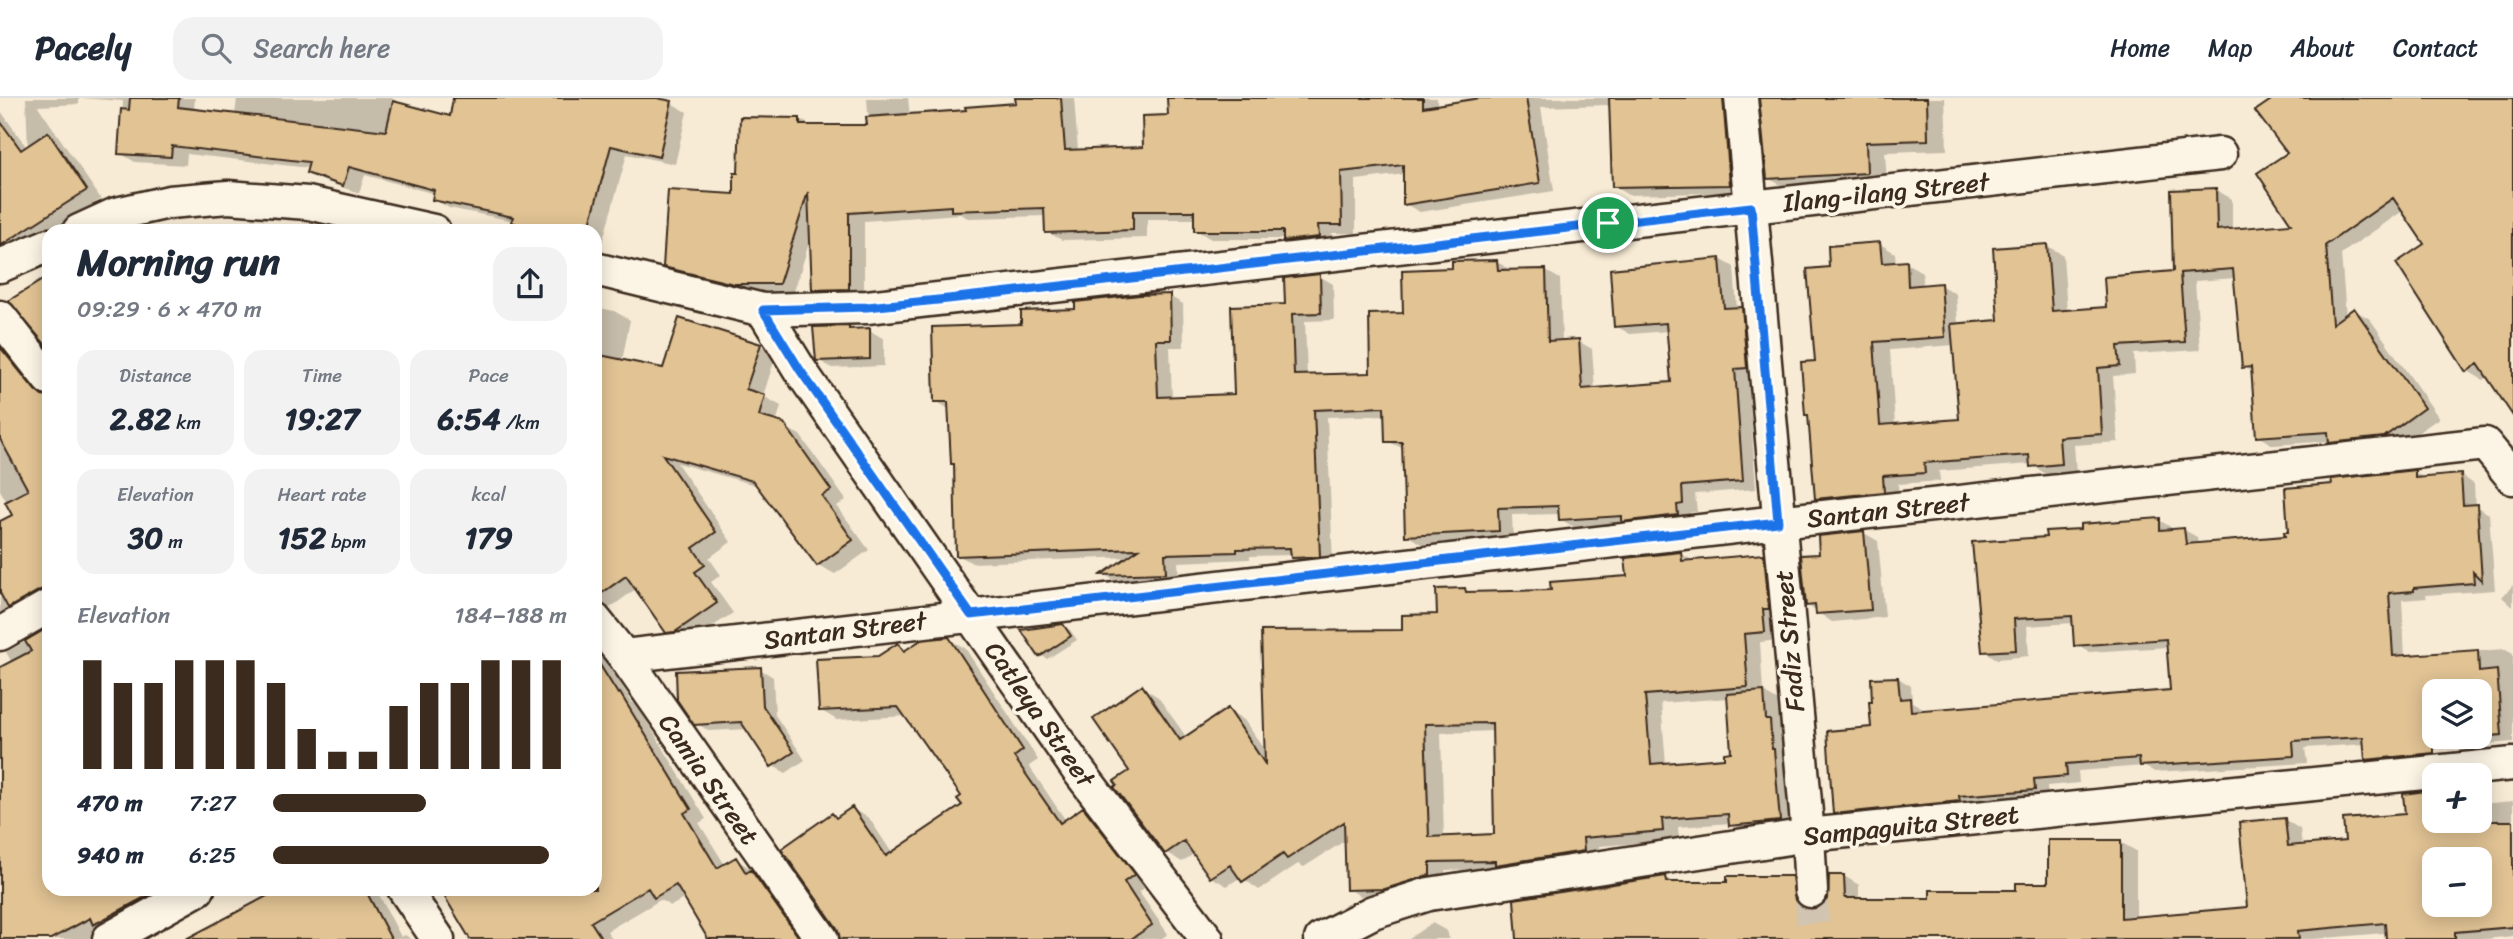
<!DOCTYPE html>
<html lang="en">
<head>
<meta charset="utf-8">
<style>
  :root { --surface:#fff; --page:#f2f2f3; --text:#1f2937; --muted:#747a83; --line:#e0e1e3; --accent:#3b2a1e }
  body { margin:0; font-family:Sriracha,sans-serif; background:var(--page); color:var(--text); height:100vh; display:flex; flex-direction:column; font-size:26px; white-space:nowrap }
  * { box-sizing:border-box; margin:0 }
  p { font-size:23px; color:var(--muted) }
  .icon { flex:none; width:38px; height:38px; fill:none; stroke:currentColor; stroke-width:2; stroke-linecap:round; stroke-linejoin:round }
  .map { position:relative; flex:1; overflow:hidden }
  .sheet { position:absolute; left:42px; top:126px; width:560px; height:672px; display:flex; flex-direction:column; background:var(--surface); border-radius:21px; box-shadow:0 4px 18px #0003 }
  .sheet>* { flex:none }
  .tools { position:absolute; left:2422px; top:581px; display:grid; gap:14px }
  .tools a { display:grid; place-items:center; width:70px; height:70px; border-radius:14px; background:var(--surface); box-shadow:0 4px 18px #0003; font-size:35px }
  .pin { position:absolute; display:grid; place-items:center; width:60px; height:60px; color:#fff; margin:-30px; border:4px solid #fff; border-radius:50%; box-shadow:0 2px 7px #0007 }
  .round { display:grid; place-items:center; flex:none; width:74px; height:74px; border-radius:21px; background:var(--page) }
  .summary { display:flex; align-items:center; justify-content:space-between; height:119px; padding:0 35px }
  h1 { font-size:38px; font-weight:700; line-height:52px }
  .stats { display:grid; grid-template-columns:repeat(3,1fr); gap:10px; height:119px; padding:7px 35px }
  .stats div { display:grid; align-content:center; border-radius:18px; background:var(--page); text-align:center }
  .stats b { font-size:30px; font-weight:700 }
  .stats small { font-size:19px; font-weight:400 }
  .stats p { font-size:19px }
  .chart { height:196px; padding:14px 35px }
  .chart p { display:flex; justify-content:space-between }
  .chart svg { width:100%; height:126px; margin-top:7px; stroke:var(--accent); stroke-width:6 }
  ul { padding:0 35px; list-style:none; font-size:23px }
  li { display:grid; grid-template-columns:112px 84px 1fr; align-items:center; height:52px }
  li i { height:18px; border-radius:9px; background:var(--accent) }
  header { display:flex; align-items:center; gap:42px; box-sizing:border-box; height:98px; padding:0 35px; background:var(--surface); border-bottom:2px solid var(--line) }
  header strong { font-size:33px }
  nav { display:flex; gap:38px; margin-inline-start:auto; font-size:24px }
  .search { width:490px; height:63px; background:var(--page); display:flex; align-items:center; gap:18px; box-sizing:border-box; padding:0 24px; border-radius:21px; color:var(--muted); font-size:26px }
  .map>svg:first-child { display:block }
  .shadow { fill:#0003; fill-rule:evenodd }
  .building { fill:#e1c394; stroke:#3b2a1e; stroke-width:2; fill-rule:evenodd }
  .lines { fill:none; stroke-linecap:round; stroke-linejoin:round }
  .street-tunnel { stroke:#d1c4b0; stroke-width:32; stroke-dasharray:32 16; stroke-linecap:butt }
  .street-casing { stroke:#3b2a1e; stroke-width:37 }
  .street { stroke:#fcf5e5; stroke-width:32 }
  .route-casing { stroke:#fff; stroke-width:14 }
  .route { stroke:#1a73e8; stroke-width:9 }
  .labels { text-anchor:middle; dominant-baseline:central; stroke-width:7; stroke-linejoin:round; paint-order:stroke }
  .street-label { font-size:26px; fill:#3b2a1e; stroke:#fcf5e5 }
</style>
</head>
<body>
<header>
<strong>Pacely</strong>
<div class="search"><svg class="icon" aria-label="search" viewBox="0 0 24 24"><circle cx="10" cy="10" r="6"/><path d="M15 15l6 6"/></svg>Search here</div>
<nav><a>Home</a><a>Map</a><a>About</a><a>Contact</a></nav>
</header>
<div class="map">
<svg width="2513" height="841" viewBox="0 0 2513 841">
  <rect width="100%" height="100%" fill="#f7ebd5"/>
  <filter id="ink" filterUnits="userSpaceOnUse"><feTurbulence type="fractalNoise" baseFrequency=".0143" numOctaves="2"/><feDisplacementMap in="SourceGraphic" scale="14" xChannelSelector="R" yChannelSelector="G"/><feConvolveMatrix kernelMatrix="1 2 1 2 8 2 1 2 1" color-interpolation-filters="sRGB"/></filter>
  <g filter="url(#ink)">
    <!-- shadow -->
    <path class="shadow" d="M26 0H79V6L38 8 101 101 51 133 0 161V12L28 51Z
      M79 0H195L194 12 235 17 237 0H393L391 4 451 20 455 0H649L671 5 687 14 675 66 627 56 600 153 595 152V133H530L513 123 449 110 434 101 435 96 365 77 359 95 323 83 308 74 309 70 187 56 186 67 135 64 120 55 123 3Z
      M867 0H908L910 18 968 14 1018 6 1017 0H1074L1078 53 1145 51 1169 18V0H1437V9L1485 0H1740L1745 94 1628 97 1613 88 1611 11 1607 7 1541 9 1554 93 1420 114 1405 106V76L1356 82V135H1332L1333 147 1299 151 1284 141H1211L1196 132V121H1147V140L1062 142 1047 134 1046 118 968 120 960 116 864 123V199L829 200 814 191 811 139 794 193H750L680 176 665 168 736 98 740 76 800 21 813 29H869Z
      M1761 0H1945L1947 52 1885 54 1887 86 1788 91 1768 80Z
      M2277 0H2513V315L2489 278 2483 282 2468 273 2427 147 2404 112 2341 156 2346 218 2354 212 2370 221 2439 320 2400 347 2346 353 2331 343 2273 347 2258 338 2253 274 2244 269 2236 180 2195 183 2200 252 2134 256 2135 276 2113 278 2118 344 2074 347 2076 375 2047 377 2031 366 1939 373 1940 383 1898 386 1899 402 1832 409 1817 400 1816 264 1831 171 1880 146 1895 155 1896 166 1906 165 1922 174 1923 188 1940 187 1956 196 1958 227 2000 224 2047 148 2063 157 2067 214 2108 211 2175 174 2216 92 2232 101V132L2294 128 2289 56ZM1955 247 1960 323 1895 327 1890 252Z
      M204 127 234 133H203Z
      M1720 161 1734 169 1737 211 1741 210 1755 219 1760 277 1748 278 1756 391 1695 396 1697 414H1690L1691 424 1638 431 1629 425 1574 429 1560 421V416L1512 417 1513 440 1421 446 1407 437 1404 351 1387 343 1386 317 1327 319 1333 466 1306 467 1292 457 1250 458V461L1178 464 1179 482 1117 484 1105 477 1131 459 972 465 958 457 955 367 952 365 950 312 936 303 1023 228 1077 213 1169 198 1183 206 1184 249H1170L1172 300 1236 298 1287 208 1319 178 1333 186 1334 222 1305 223 1307 279 1372 276 1405 217 1454 172 1497 164 1511 172 1546 173 1560 181 1562 244 1578 243 1592 251 1595 292 1672 285 1668 233 1630 236 1616 228Z
      M595 209 614 213 630 222 622 263 665 272 760 247 776 257 763 298 781 308 776 325 800 337 846 402 837 408 869 452 835 476 818 467 759 388 677 365 731 444 709 460 721 477 711 484 733 515 692 542 684 543 667 533 637 490 595 521Z
      M849 230 854 233 869 232 884 241V268L832 270 818 262Z
      M0 232 3 242 49 300V507L0 542V425L14 417 0 392Z
      M2414 374 2426 381 2461 378 2474 386 2475 408 2489 416 2495 492 2426 497 2427 500 2402 502 2405 559 2504 551 2513 556V644L2411 652 2412 666 2380 669 2367 661 2365 646 2305 650 2307 665 2155 674 2143 668 2078 673 2079 685 2047 688 2048 699 1847 723 1834 715 1898 580 1911 588 1912 604 1923 610V614L2171 593 2168 549 2089 554 2076 547 2074 525 2027 528 2029 558 1997 561 1984 553 2048 440 2159 422 2172 430 2173 432H2184L2197 439 2198 447 2287 439 2334 388ZM2434 593H2480V639H2434Z
      M1864 435 1878 443 1885 519 1832 524 1807 507 1821 457Z
      M1681 456 1696 464 1764 458 1780 467 1781 542 1760 544 1763 594 1780 604 1782 631 1786 633 1795 731 1747 736 1731 725 1678 729 1679 742 1599 748V762L1505 771 1445 772 1446 786 1402 799 1364 800 1348 791 1346 742 1304 769 1298 766 1259 792 1241 779 1227 788 1211 779 1195 755 1182 764 1166 754 1131 674 1142 589 1158 599 1187 640 1228 612 1244 622 1267 655 1404 534 1439 518 1465 492 1472 496 1553 494 1628 480ZM1729 600 1733 656 1726 662 1666 667 1661 605ZM1494 633 1495 738 1444 740 1441 635Z
      M2513 487V509L2502 499Z
      M1063 527 1070 532 1077 542 1047 561 1041 557Z
      M49 531V791H172L88 841H0V587L19 577 6 554Z
      M948 541 965 550 1038 662 1029 668 1066 723 1084 711 1100 721 1150 786 1139 794 1168 836 1161 841H842L833 717 838 720 852 711 869 720 892 755 964 707 963 699 906 618 837 622 820 612 879 559 898 547 908 553Z
      M595 544 632 604 637 607 706 721 699 725 725 767 736 761 768 783 808 841H709L685 800 671 808 660 802 607 833 612 841H472L444 791H595Z
      M760 571 773 579 775 617 805 662 786 675 773 668 748 631 709 633 696 625Z
      M2434 700V723H2480V706L2513 703V838L2486 841H2385L2384 835 2314 841H1518L1666 779 1676 786H1729L1791 780 1807 789 1811 813 1823 809 1844 778 1859 787V801H1932L2018 794 2050 787 2120 744 2136 753V817H2171L2249 810 2285 722 2300 731 2302 749 2347 744 2407 717 2405 703ZM2434 761H2480V807H2434Z
      M269 791H376L401 839 405 837 411 841H205L272 797Z
      M1432 825 1447 833 1449 841H1408Z"/>
    <!-- building -->
    <path class="building" d="M130 0H179L178 9 386 33 393 3 450 18 453 0H657L672 3 659 59 611 48 588 133H538L511 124 513 119 432 102 434 92 349 69 343 88 306 75 309 64 172 48 171 59 118 56 121 11 129 12Z
      M1015 0H1061L1065 52 1143 49 1142 18 1168 17 1167 0H1423V9L1480 0H1526L1540 85 1403 107V67L1341 74 1342 127H1318L1319 139 1283 143V133H1194V113H1133V132L1045 135 1044 110 951 113V108L849 115V191L812 192 808 94 779 186H734L663 169 668 92 734 96V75H738L740 19 800 20V27H867L866 19 966 12 965 9 1016 5Z
      M1609 0H1723L1730 87 1612 89Z
      M1759 0H1927L1928 42 1866 44 1867 75 1767 81Z
      M2274 0H2513V318L2478 266 2466 274 2396 165 2424 146 2393 100 2326 147 2332 226 2354 210 2424 310 2384 339 2329 345 2328 334 2256 339 2251 269 2242 270 2233 171 2180 175 2185 244 2118 248 2120 268 2098 270 2102 336 2059 339 2061 366 2030 369 2029 357 1924 365 1925 375 1883 378 1884 394 1815 401 1808 317H1805L1801 264 1815 263 1807 171 1829 169 1828 148 1880 144 1882 165 1907 163 1908 188 1941 185 1945 239 1874 244 1880 327 1959 321 1951 226 1998 222 1993 150 2047 146 2052 213 2106 209 2104 179 2173 173 2171 92 2216 90 2217 132 2291 126 2257 75 2287 55 2255 13Z
      M0 23 21 52 48 34 87 92 0 148Z
      M1720 160 1724 210 1742 209 1747 270 1735 271 1743 383 1682 388 1683 406 1677 407 1678 417 1622 424V418L1559 422 1558 408 1498 410 1499 433 1405 438 1402 344H1385L1384 309 1314 312 1320 459 1291 460 1290 450 1237 451V454L1165 456 1166 475 1101 477 1139 451 956 458 954 366H951L948 304H934L932 229 1021 226V213L1075 211V204L1140 197 1170 196 1171 242H1156L1158 299 1234 296 1231 208 1285 206 1284 180 1320 176 1321 215 1292 216 1294 277 1370 275 1369 216 1403 215 1402 172 1452 170V163L1497 162 1498 172 1546 171 1548 243 1579 241 1582 291 1671 284 1666 225 1614 229 1610 171Z
      M49 178V251L8 203Z
      M679 220 761 246 746 291 765 297 759 318 784 325 831 392 822 398 853 442 817 468 753 383 663 357 716 434 693 450 705 467 695 474 717 505 675 534 666 535 626 478 595 500V256L663 270Z
      M849 228V231L870 230V261L816 263 813 229Z
      M0 249 35 292 42 298 49 299V490L40 492 8 510 0 495V423L12 417 5 404 28 392 0 341Z
      M2415 372V380L2461 376 2463 407 2477 406 2482 483 2473 474 2474 485 2414 490V493L2389 495 2393 558 2478 552 2479 574 2497 572 2502 637 2434 643V655L2365 662 2363 639 2293 643 2294 658 2140 668 2139 660 2066 666 2067 678 2034 681 2035 692 1959 698 1960 703 1833 716 1827 633 1871 629 1869 604H1872L1871 580 1898 579 1900 601 1910 600 1911 613 2170 592 2166 541 2074 548 2072 518 2014 521 2016 552 1982 554 1972 444 2046 439 2045 433 2080 431V426L2160 420V432L2184 430 2186 446 2285 438 2284 434H2288L2285 390 2332 386 2331 381ZM2434 593H2480V639H2434Z
      M1864 433 1871 512 1816 516 1815 507 1806 508 1801 457 1819 456 1818 438Z
      M1681 454 1682 463 1764 456 1769 511H1763L1765 534 1744 536 1748 589 1645 597 1651 666 1724 660V655L1731 654 1727 596 1764 593 1766 622H1770L1772 651H1774L1780 723 1729 728 1728 716 1662 721 1663 733 1583 740 1584 753 1495 767V763L1430 764V777L1385 791 1346 792 1344 724 1287 761 1283 756 1242 784 1230 767 1210 780 1184 743 1165 756 1114 689 1117 687 1114 683 1129 673 1093 621 1142 587 1180 642 1228 610 1265 666 1261 533 1402 532V517L1437 516 1436 491 1465 490 1466 494 1551 492 1550 484 1627 478 1625 460ZM1492 625 1494 736 1429 739 1425 626Z
      M1063 526 1071 538 1039 559 1021 532Z
      M49 529V791H160L93 827 90 820 51 841H0V569L31 553 25 543Z
      M949 539 1023 652 1014 659 1060 725 1083 709 1135 776 1124 784 1152 827 1131 841H840L837 830 781 751 832 715 836 720 852 709 886 758 962 707 957 701 961 698 898 609 819 613 816 561 878 558 898 545 904 553 921 542Z
      M595 559 618 596 620 595 691 711 684 715 717 770 736 759 746 775 751 772 800 841H708L676 787 654 800 648 790 591 824 602 841H470L440 791H595Z
      M761 569 763 608 794 654 771 669 741 624 694 627 677 602 676 573Z
      M2434 692V723H2513V829L2455 834V841H2386L2385 825 2298 833 2299 841H1517L1514 801 1666 778 1667 784H1727V778H1792L1795 802 1802 809 1811 811 1822 808 1828 801 1829 777H1844L1845 800H1930V792H2016V785H2048V742H2121V820L2247 809 2239 724 2285 720 2288 748 2345 743 2343 721 2405 716 2403 696ZM2434 761H2480V807H2434Z
      M280 791H365L391 841H186Z"/>
    <g class="lines">
      <!-- street-tunnel -->
      <path class="street-tunnel" d="M1811 793 1814 841"/>
      <!-- street casing -->
      <g class="street-casing">
        <path id="street" d="M1741 0 1808 737 1811 793
          M79 133 116 116 169 104 228 99 308 105 434 133
          M0 168 49 147
          M595 171 763 212 867 209 2220 56
          M763 212 800 272 1078 672 1207 841
          M0 219 49 281
          M595 522 624 558 822 841
          M0 536 49 508
          M624 558 1778 424 2485 346 2513 380
          M404 791 438 841
          M109 841 198 791
          M1321 841 1373 814 1429 796 1808 737 2513 666"/>
      </g>
      <!-- street -->
      <use href="#street" class="street"/>
    </g>
  </g>
  <g class="lines" filter="url(#ink)">
    <!-- route casing -->
    <g class="route-casing">
      <path id="route" d="M1751 109 1778 424 971 517 800 272 763 212 867 209 948 201Z"/>
    </g>
    <!-- route -->
    <use href="#route" class="route"/>
  </g>
  <g class="labels">
    <!-- street labels -->
    <g class="street-label">
      <text transform="translate(1886 94) rotate(-6)">Ilang-ilang Street</text>
      <text transform="translate(1888 412) rotate(-6)">Santan Street</text>
      <text transform="translate(845 532) rotate(-7)">Santan Street</text>
      <text transform="translate(1789 543) rotate(-95)">Fadiz Street</text>
      <text transform="translate(1040 616) rotate(55)">Catleya Street</text>
      <text transform="translate(709 681) rotate(55)">Camia Street</text>
      <text transform="translate(1911 727) rotate(-6)">Sampaguita Street</text>
    </g>
  </g>
</svg>
<div class="tools">
<a><svg class="icon" aria-label="layers" viewBox="0 0 24 24"><path d="M12 4l9 5-9 5-9-5zM3 14l9 5 9-5"/></svg></a>
<a>+</a>
<a>−</a>
</div>
<div class="pin" style="left:1608px;top:125px;background:#1e9e55"><svg class="icon" aria-label="arrive" viewBox="0 0 24 24"><path d="M6 21V4h12l-3 4 3 4H6"/></svg></div>
<section class="sheet">
<div class="summary"><div><h1>Morning run</h1><p>09:29 · 6 × 470 m</p></div><a class="round"><svg class="icon" aria-label="share" viewBox="0 0 24 24"><path d="M12 15V3M7 8l5-5 5 5M5 13v7h14v-7"/></svg></a></div>
<div class="stats">
<div><p>Distance</p><b>2.82<small> km</small></b></div>
<div><p>Time</p><b>19:27</b></div>
<div><p>Pace</p><b>6:54<small> /km</small></b></div>
</div>
<div class="stats">
<div><p>Elevation</p><b>30<small> m</small></b></div>
<div><p>Heart rate</p><b>152<small> bpm</small></b></div>
<div><p>kcal</p><b>179</b></div>
</div>
<div class="chart"><p><span>Elevation</span>184–188 m</p>
<svg viewBox="0 0 160 44" preserveAspectRatio="none"><path d="M5 44V6M15 44V14M25 44V14M35 44V6M45 44V6M55 44V6M65 44V14M75 44V30M85 44V38M95 44V38M105 44V22M115 44V14M125 44V14M135 44V6M145 44V6M155 44V6"/></svg>
</div>
<ul>
<li><b>470 m</b>7:27<i style="width:52%"></i></li>
<li><b>940 m</b>6:25<i style="width:94%"></i></li>
</ul>
</section>
</div>
</body>
</html>
